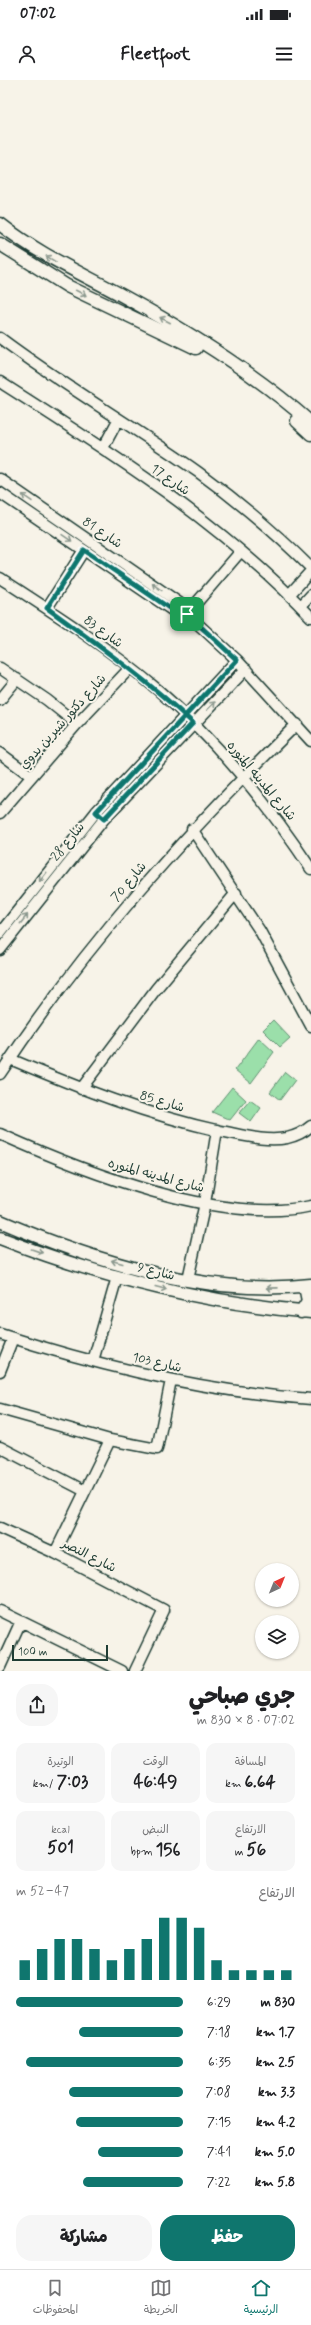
<!DOCTYPE html>
<html lang="ar">
<head>
<meta charset="utf-8">
<style>
  :root { --surface:#fff; --page:#f6f6f6; --text:#202124; --muted:#757577; --line:#e0e0e0; --accent:#0f766e }
  body { margin:0; font-family:Mynerve,"Playpen Sans Arabic",sans-serif; background:var(--page); color:var(--text); direction:rtl; height:100vh; display:flex; flex-direction:column; font-size:15px; white-space:nowrap }
  * { box-sizing:border-box; margin:0 }
  p { font-size:13px; color:var(--muted) }
  .icon { flex:none; width:22px; height:22px; fill:none; stroke:currentColor; stroke-width:2; stroke-linecap:round; stroke-linejoin:round }
  .map { position:relative; height:1591px; overflow:hidden; direction:ltr }
  .details { display:flex; flex-direction:column; background:var(--surface); flex:1 }
  .details>* { flex:none }
  .needle { width:26px; rotate:43deg }
  .fabs { position:absolute; left:255px; top:1483px; display:grid; gap:8px }
  .fabs a { display:grid; place-items:center; width:44px; height:44px; border-radius:50%; background:var(--surface); box-shadow:0 1px 3px #0004; font-size:20px }
  .scale { position:absolute; left:12px; bottom:10px; width:96px; box-sizing:border-box; padding-left:4px; border:2px solid #1f3d34; border-top:0; font-size:11px; line-height:14px; white-space:nowrap; color:#1f3d34; -webkit-text-stroke:3px #f7f3e8; paint-order:stroke }
  .pin { position:absolute; display:grid; place-items:center; width:34px; height:34px; color:#fff; margin:-17px; border-radius:8px; box-shadow:0 2px 6px #0006 }
  .round { display:grid; place-items:center; flex:none; width:42px; height:42px; border-radius:16px; background:var(--page) }
  .overview { display:flex; align-items:center; justify-content:space-between; height:68px; padding:0 16px }
  h1 { font-size:22px; font-weight:800; line-height:30px }
  .metrics { display:grid; grid-template-columns:repeat(3,1fr); gap:6px; height:68px; padding:4px 16px }
  .metrics div { display:grid; align-content:center; border-radius:10px; background:var(--page); text-align:center }
  .metrics b { font-size:17px; font-weight:800 }
  .metrics small { font-size:11px; font-weight:400 }
  .metrics p { font-size:11px }
  .chart { height:112px; padding:8px 16px }
  .chart p { display:flex; justify-content:space-between }
  .chart svg { width:100%; height:72px; margin-top:4px; stroke:var(--accent); stroke-width:6 }
  .primary-button { display:flex; gap:8px; margin-top:auto; padding:8px 16px }
  .primary-button a { flex:1; height:46px; border-radius:16px; background:var(--accent); color:#fff; font-size:16px; font-weight:800; line-height:46px; text-align:center }
  .primary-button a+a { background:var(--page); color:var(--text) }
  ul { padding:0 16px; list-style:none; font-size:13px }
  li { display:grid; grid-template-columns:64px 48px 1fr; align-items:center; height:30px }
  li i { height:10px; border-radius:5px; background:var(--accent) }
  .status { display:flex; justify-content:space-between; align-items:center; height:28px; padding:0 20px; background:var(--surface); direction:ltr }
  .status svg { height:11px; fill:currentColor }
  header { display:flex; justify-content:space-between; align-items:center; height:52px; padding:0 16px; background:var(--surface); font-size:18px; font-weight:800 }
  .tab-bar { display:flex; justify-content:space-around; align-items:center; height:56px; border-top:1px solid var(--line); background:var(--surface); font-size:11px; color:var(--muted) }
  .tab-bar a { display:grid; justify-items:center; gap:2px }
  .tab-bar .current { color:var(--accent) }
  .map>svg:first-child { display:block }
  .green { fill:#9bdfaa; stroke:#5d8e6f }
  .lines { fill:none; stroke-linecap:round; stroke-linejoin:round }
  .minor-casing { stroke:#1f3d34; stroke-width:13 }
  .major-casing { stroke:#1f3d34; stroke-width:15 }
  .minor { stroke:#f7f3e8; stroke-width:10 }
  .major { stroke:#f7f3e8; stroke-width:12 }
  .oneway { stroke:#8b988e }
  .route-casing { stroke:#fff; stroke-width:8 }
  .route { stroke:#0f766e; stroke-width:5 }
  .labels { text-anchor:middle; dominant-baseline:central; stroke-width:4; stroke-linejoin:round; paint-order:stroke }
  .street-label { font-size:13px; fill:#1f3d34; stroke:#f7f3e8 }
</style>
</head>
<body>
<div class="status"><b>07:02</b><svg viewBox="0 0 49 12"><path d="M0 12V9h3v3zM5 12V6h3v6zM10 12V3h3v9zM15 12V0h3v12zM26 1h20v11H26zM47 4h2v5h-2z"/></svg></div>
<header><svg class="icon" aria-label="menu" viewBox="0 0 24 24"><path d="M4 6h16M4 12h16M4 18h16"/></svg>Fleetfoot<svg class="icon" aria-label="person" viewBox="0 0 24 24"><circle cx="12" cy="8" r="4"/><path d="M4 21q1-7 8-7t8 7"/></svg></header>
<div class="map">
<svg width="311" height="1591" viewBox="0 0 311 1591">
  <rect width="100%" height="100%" fill="#f7f3e8"/>
  <filter id="ink" filterUnits="userSpaceOnUse"><feTurbulence type="fractalNoise" baseFrequency=".025" numOctaves="2"/><feDisplacementMap in="SourceGraphic" scale="8" xChannelSelector="R" yChannelSelector="G"/><feConvolveMatrix kernelMatrix="1 2 1 2 8 2 1 2 1" color-interpolation-filters="sRGB"/></filter>
  <g filter="url(#ink)">
    <!-- green -->
    <path class="green" d="M273 940 290 958 280 967 263 950Z
      M259 958 274 972 251 1003 235 990Z
      M285 992 295 1000 280 1020 270 1012Z
      M232 1007 246 1020 230 1040 212 1032Z
      M250 1020 261 1028 251 1042 239 1033Z"/>
    <g class="lines">
      <!-- minor casing -->
      <g class="minor-casing">
        <path id="minor" d="M0 258C64 306 133 346 198 392 238 421 276 453 311 488
          M0 302C110 372 221 442 311 537
          M103 368 118 340
          M0 399 181 524 187 534 237 580 311 661
          M0 413 175 532H186
          M0 498C54 533 109 568 158 610 217 661 268 724 311 789
          M289 515 311 491
          M301 526 311 515
          M47 528 84 470
          M187 534 241 471
          M0 588 47 620 77 644
          M0 620 17 599
          M0 673 31 696
          M0 733 77 644 130 588
          M192 749 260 851 311 946
          M0 853 96 732 237 580
          M0 870 104 739 246 589
          M10 979C79 1008 147 1035 220 1051 242 1055 265 1062 287 1058 296 1056 304 1052 311 1046
          M0 994C85 865 187 752 297 644
          M81 1009 156 909 236 813
          M0 1054C82 1091 222 1146 311 1126
          M188 1199 205 1123 217 1050
          M0 1254C100 1286 205 1312 311 1319
          M93 1281 117 1197
          M0 1291 13 1258
          M0 1329 110 1360 157 1369 171 1300
          M0 1367 85 1411
          M0 1448 55 1473 164 1530 135 1591
          M55 1473 110 1360
          M0 1531 122 1591
          M0 1587 21 1541"/>
      </g>
      <!-- major casing -->
      <g class="major-casing">
        <path id="major" d="M0 144C38 174 81 193 123 216 189 252 255 293 311 343
          M0 164 67 206 196 268
          M297 341 311 354
          M0 1141C96 1182 206 1217 311 1205
          M0 1158C100 1197 204 1223 311 1232
          M301 1232 308 1221 306 1211 302 1206"/>
      </g>
      <!-- minor -->
      <use href="#minor" class="minor"/>
      <!-- major -->
      <use href="#major" class="major"/>
    </g>
    <!-- one-way arrows -->
    <defs><path id="oneway-shaft" d="M-6 0H5M1.5-3L5.5 0L1.5 3" fill="none" stroke-width="1.6" stroke-linecap="round" stroke-linejoin="round"/></defs>
    <g class="oneway">
      <use href="#oneway-shaft" transform="translate(51 179) rotate(-149)"/>
      <use href="#oneway-shaft" transform="translate(81 213) rotate(27)"/>
      <use href="#oneway-shaft" transform="translate(165 240) rotate(-153)"/>
      <use href="#oneway-shaft" transform="translate(27 418) rotate(-145)"/>
      <use href="#oneway-shaft" transform="translate(67 458) rotate(34)"/>
      <use href="#oneway-shaft" transform="translate(157 507) rotate(-144)"/>
      <use href="#oneway-shaft" transform="translate(211 626) rotate(-45)"/>
      <use href="#oneway-shaft" transform="translate(43 797) rotate(128)"/>
      <use href="#oneway-shaft" transform="translate(24 839) rotate(-52)"/>
      <use href="#oneway-shaft" transform="translate(37 1171) rotate(19)"/>
      <use href="#oneway-shaft" transform="translate(117 1182) rotate(-165)"/>
      <use href="#oneway-shaft" transform="translate(161 1208) rotate(14)"/>
      <use href="#oneway-shaft" transform="translate(272 1208) rotate(179)"/>
    </g>
  </g>
  <g class="lines" filter="url(#ink)">
    <!-- route casing -->
    <g class="route-casing">
      <path id="route" d="M187 534 237 580 96 732 104 739 193 643C147 600 98 565 47 528L84 470 175 532 187 534"/>
    </g>
    <!-- route -->
    <use href="#route" class="route"/>
  </g>
  <g class="labels">
    <!-- street labels -->
    <g class="street-label">
      <text transform="translate(170 400) rotate(35)">شارع 17</text>
      <text transform="translate(102 453) rotate(34)">شارع 81</text>
      <text transform="translate(103 552) rotate(36)">شارع 83</text>
      <text transform="translate(63 642) rotate(-48)">شارع دكتور شيرين بدوي</text>
      <text transform="translate(261 701) rotate(50)">شارع المدينه المنوره</text>
      <text transform="translate(68 762) rotate(-51)">شارع 28</text>
      <text transform="translate(129 802) rotate(-50)">شارع 70</text>
      <text transform="translate(162 1022) rotate(17)">شارع 85</text>
      <text transform="translate(156 1096) rotate(15)">شارع المدينه المنوره</text>
      <text transform="translate(156 1192) rotate(14)">شارع 9</text>
      <text transform="translate(157 1283) rotate(13)">شارع 103</text>
      <text transform="translate(89 1476) rotate(27)">شارع النصر</text>
    </g>
  </g>
</svg>
<div class="fabs">
<a><svg class="needle" viewBox="-14 -14 28 28"><path d="M0-13l5 13h-10z" fill="#e53935"/><path d="M0 13l5-13h-10z" fill="#757577"/></svg></a>
<a><svg class="icon" aria-label="layers" viewBox="0 0 24 24"><path d="M12 4l9 5-9 5-9-5zM3 14l9 5 9-5"/></svg></a>
</div>
<div class="scale">100 m</div>
<div class="pin" style="left:187px;top:534px;background:#1e9e55"><svg class="icon" aria-label="arrive" viewBox="0 0 24 24"><path d="M6 21V4h12l-3 4 3 4H6"/></svg></div>
</div>
<section class="details">
<div class="overview"><div><h1>جري صباحي</h1><p>07:02 · 8 × 830 m</p></div><a class="round"><svg class="icon" aria-label="share" viewBox="0 0 24 24"><path d="M12 15V3M7 8l5-5 5 5M5 13v7h14v-7"/></svg></a></div>
<div class="metrics">
<div><p>المسافة</p><b>6.64<small> km</small></b></div>
<div><p>الوقت</p><b>46:49</b></div>
<div><p>الوتيرة</p><b>7:03<small> /km</small></b></div>
</div>
<div class="metrics">
<div><p>الارتفاع</p><b>56<small> m</small></b></div>
<div><p>النبض</p><b>156<small> bpm</small></b></div>
<div><p>kcal</p><b>501</b></div>
</div>
<div class="chart"><p><span>الارتفاع</span>47–52 m</p>
<svg viewBox="0 0 160 44" preserveAspectRatio="none"><path d="M5 44V32M15 44V25M25 44V19M35 44V19M45 44V25M55 44V32M65 44V25M75 44V19M85 44V6M95 44V6M105 44V12M115 44V32M125 44V38M135 44V38M145 44V38M155 44V38"/></svg>
</div>
<ul>
<li><b>830 m</b>6:29<i style="width:100%"></i></li>
<li><b>1.7 km</b>7:18<i style="width:62%"></i></li>
<li><b>2.5 km</b>6:35<i style="width:94%"></i></li>
<li><b>3.3 km</b>7:08<i style="width:68%"></i></li>
<li><b>4.2 km</b>7:15<i style="width:64%"></i></li>
<li><b>5.0 km</b>7:41<i style="width:51%"></i></li>
<li><b>5.8 km</b>7:22<i style="width:60%"></i></li>
</ul>
<div class="primary-button"><a>حفظ</a><a>مشاركة</a></div>
</section>
<nav class="tab-bar">
<a class="current"><svg class="icon" aria-label="home" viewBox="0 0 24 24"><path d="M3 11l9-7 9 7M6 9v11h12V9"/></svg>الرئيسية</a>
<a><svg class="icon" aria-label="map" viewBox="0 0 24 24"><path d="M3 6l6-2 6 2 6-2v14l-6 2-6-2-6 2zM9 4v14M15 6v14"/></svg>الخريطة</a>
<a><svg class="icon" aria-label="saved" viewBox="0 0 24 24"><path d="M7 4h10v16l-5-4-5 4z"/></svg>المحفوظات</a>
</nav>
</body>
</html>
